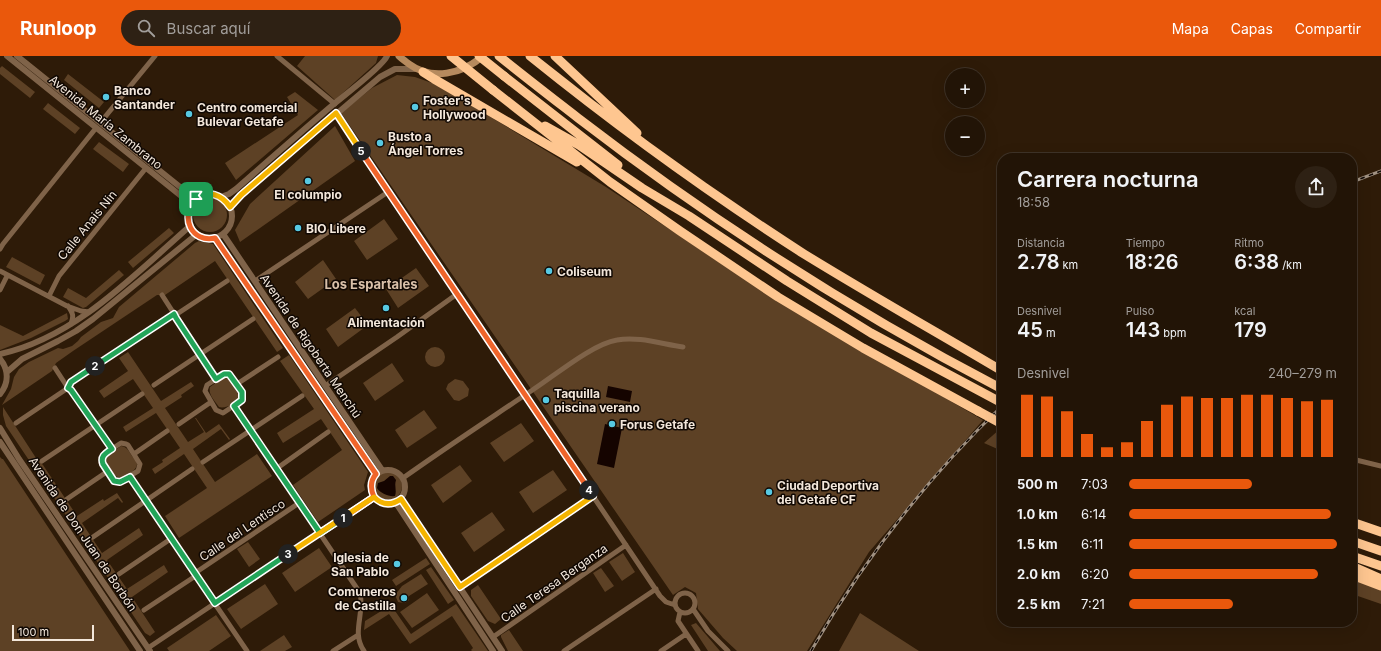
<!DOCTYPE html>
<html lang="es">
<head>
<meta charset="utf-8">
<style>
  :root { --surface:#221406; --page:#2e2114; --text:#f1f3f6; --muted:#a29e9b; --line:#3f3328; --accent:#ea580c }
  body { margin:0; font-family:Inter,sans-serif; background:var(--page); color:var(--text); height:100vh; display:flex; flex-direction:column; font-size:15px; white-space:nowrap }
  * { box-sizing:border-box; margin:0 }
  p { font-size:13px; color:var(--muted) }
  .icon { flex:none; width:22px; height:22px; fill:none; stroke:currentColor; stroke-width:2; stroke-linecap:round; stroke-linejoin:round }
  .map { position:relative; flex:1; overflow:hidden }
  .details { position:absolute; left:997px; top:97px; width:360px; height:474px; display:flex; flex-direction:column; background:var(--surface); border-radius:16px; box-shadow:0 4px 16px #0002,0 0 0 1px var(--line) }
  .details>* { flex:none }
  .tools { position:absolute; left:945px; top:12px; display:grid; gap:8px }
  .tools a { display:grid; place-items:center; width:40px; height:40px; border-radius:50%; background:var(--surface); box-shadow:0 4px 16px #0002,0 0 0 1px var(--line); font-size:20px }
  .scale { position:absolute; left:12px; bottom:10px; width:82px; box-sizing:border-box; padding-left:4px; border:2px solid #f3e7db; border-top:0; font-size:11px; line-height:14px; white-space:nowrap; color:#f3e7db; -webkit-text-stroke:3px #100803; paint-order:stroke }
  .pin { position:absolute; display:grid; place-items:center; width:34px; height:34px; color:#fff; margin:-17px; border-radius:8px; box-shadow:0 2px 6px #0006 }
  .km { position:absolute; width:20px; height:20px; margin:-10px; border-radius:50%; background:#222; color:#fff; font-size:11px; line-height:20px; text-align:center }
  .round { display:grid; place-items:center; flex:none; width:42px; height:42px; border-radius:21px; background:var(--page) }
  .overview { display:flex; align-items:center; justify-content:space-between; height:68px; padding:0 20px }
  h1 { font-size:22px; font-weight:600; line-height:30px }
  .stats { display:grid; grid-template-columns:repeat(3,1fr); gap:6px; height:68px; padding:4px 20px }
  .stats div { display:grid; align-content:center }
  .stats b { font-size:20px; font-weight:600 }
  .stats small { font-size:11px; font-weight:400 }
  .stats p { font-size:11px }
  .chart { height:112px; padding:8px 20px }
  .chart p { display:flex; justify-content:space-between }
  .chart svg { width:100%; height:72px; margin-top:4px; stroke:var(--accent); stroke-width:6 }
  ul { padding:0 20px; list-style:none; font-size:13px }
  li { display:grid; grid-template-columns:64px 48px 1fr; align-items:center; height:30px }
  li i { height:10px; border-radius:5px; background:var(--accent) }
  header { display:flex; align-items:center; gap:24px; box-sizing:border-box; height:56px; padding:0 20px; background:var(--accent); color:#fff }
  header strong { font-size:19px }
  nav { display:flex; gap:22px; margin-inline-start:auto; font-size:14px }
  .search { width:280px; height:36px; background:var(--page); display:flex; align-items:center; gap:10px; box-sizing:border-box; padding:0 14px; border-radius:22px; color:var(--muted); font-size:15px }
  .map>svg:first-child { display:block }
  .green { fill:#5d4125 }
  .water { fill:#150400 }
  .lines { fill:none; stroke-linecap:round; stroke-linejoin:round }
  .minor { stroke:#7f6349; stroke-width:5 }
  .tertiary { stroke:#7f6349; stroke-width:6 }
  .secondary { stroke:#b68a5e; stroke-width:7 }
  .motorway { stroke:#fec690; stroke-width:9 }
  .rail-casing { stroke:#a09182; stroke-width:3 }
  .rail { stroke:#100803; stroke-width:1.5; stroke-dasharray:4.5; stroke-linecap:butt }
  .motorway-bridge { stroke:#fec690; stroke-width:9 }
  .split-1-casing { stroke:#fff; stroke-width:8 }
  .split-2-casing { stroke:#fff; stroke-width:8 }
  .split-3-casing { stroke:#fff; stroke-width:8 }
  .split-4-casing { stroke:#fff; stroke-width:8 }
  .split-5-casing { stroke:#fff; stroke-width:8 }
  .split-6-casing { stroke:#fff; stroke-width:8 }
  .split-1 { stroke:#f0652b; stroke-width:5 }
  .split-2 { stroke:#22a559; stroke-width:5 }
  .split-3 { stroke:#22a559; stroke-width:5 }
  .split-4 { stroke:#f5b400; stroke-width:5 }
  .split-5 { stroke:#f0652b; stroke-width:5 }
  .split-6 { stroke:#f5b400; stroke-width:5 }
  .poi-dot { fill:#57c9e2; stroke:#100803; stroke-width:1.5 }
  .labels { text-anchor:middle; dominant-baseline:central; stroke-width:3; stroke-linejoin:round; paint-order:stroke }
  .poi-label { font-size:12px; font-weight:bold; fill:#f3e7db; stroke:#100803; text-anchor:start }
  .street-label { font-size:12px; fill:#f3e7db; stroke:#100803 }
  .neighbourhood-label { font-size:13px; font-weight:bold; fill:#d9c0a9; stroke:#100803 }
</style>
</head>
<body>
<header>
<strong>Runloop</strong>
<div class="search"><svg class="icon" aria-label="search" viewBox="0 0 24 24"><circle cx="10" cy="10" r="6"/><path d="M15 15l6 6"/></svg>Buscar aquí</div>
<nav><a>Mapa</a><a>Capas</a><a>Compartir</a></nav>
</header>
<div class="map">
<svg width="1381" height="595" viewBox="0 0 1381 595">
  <rect width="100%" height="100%" fill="#2e1b08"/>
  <!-- green -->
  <path class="green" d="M305 0H378L376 7 335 44 297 10Z
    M2 10 35 36 30 42 0 18V12Z
    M68 18 104 46 99 52 64 24Z
    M397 19 415 21 432 27 464 45 606 131 776 244 983 364 869 496 807 595H737L723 582 698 553 696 537 685 531 673 539 341 57 372 32Z
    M295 36 318 54 236 124 225 107 298 59 287 41Z
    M48 47 80 72 75 78 43 53Z
    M335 70 355 105 240 186 235 174 250 148Z
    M99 86 129 108 123 116 93 93Z
    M193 159a17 17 0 1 1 34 0a17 17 0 1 1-34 0Z
    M384 163 398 183 367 204 354 185Z
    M169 172 174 177 133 212 128 206Z
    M199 185 213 188 283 292 277 296 215 205 165 239H157L73 295 56 307 52 315 2 349 11 333 14 321 19 313 29 306 58 292 63 293 72 290 78 285 81 281 101 266 113 262 119 251 195 187Z
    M12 201 45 219 40 229 6 211Z
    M323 204 336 223 308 243 295 226Z
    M416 212 429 230 398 252 386 233Z
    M119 214 124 219 86 251 83 252 63 241 68 232 86 242Z
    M355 252 368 269 338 291 326 273Z
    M67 257 68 263 65 265 31 282 0 294V269L23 280Z
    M425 301a10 10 0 1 1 20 0a10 10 0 1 1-20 0Z
    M128 296 161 345 191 326 194 330 181 339 182 341 165 352 188 386 204 376 195 362H196L206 377 219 368 230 383 229 384 221 373 193 393 215 426 257 398 272 420 179 482 165 460 207 432 184 398 155 418 152 413 163 406 162 404 180 392 156 357 126 376 123 371 153 352 133 323 104 342 99 335 128 315 119 302Z
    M289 299 368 416 364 429 365 434 318 466 293 429 342 394 321 363 283 387 277 377 314 353 280 305Z
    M392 307 404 325 375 345 363 327Z
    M224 321C229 322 240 334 240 340 239 347 225 353 219 351 215 345 208 339 210 331Z
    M455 323 463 325 469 333 468 340 459 345 454 344 446 333 448 328Z
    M3 351 36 402 43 409 77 460 103 443 104 445 117 437 123 446 122 447 118 442 82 467 102 497 139 472 143 479 107 504 127 533 164 509 168 516 132 541 155 576 150 580 145 577 6 370 3 359Z
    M424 354 437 372 407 392 395 374Z
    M521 367 534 385 504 406 490 387Z
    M1000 373 1002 374V395L984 387Z
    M121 390C127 391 129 395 132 400 134 403 137 405 137 408 137 415 123 423 118 421 114 420 112 415 110 412 107 407 105 405 107 400Z
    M0 401 2 403H3L130 595H0Z
    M460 409 472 425 443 447 431 429Z
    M553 414 567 434 533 457 519 436Z
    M374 430a14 14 0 1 1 28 0a14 14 0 1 1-28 0Z
    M492 456 505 474 474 496 461 477Z
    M248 486 260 503 249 511 237 493Z
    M319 492 332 511 295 536 282 517Z
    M623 497 635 516 622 525 609 506Z
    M426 502 430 508 396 530 392 524Z
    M431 511 454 544 448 548 426 514Z
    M601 512 614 530 605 536 593 517Z
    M421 518 428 528 409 540V544L405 547 398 546 395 539 402 530Z
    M1352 523 1381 534V548L1352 538Z
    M265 528 278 548 241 573 227 553Z
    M478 529 501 563 495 568 488 565 471 540V534Z
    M427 537 439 554 412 572 400 556Z
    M456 548 488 595H472L471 594 473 592 452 560 410 588 389 558 364 574 365 565 391 549 411 578Z
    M860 557 919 595H839Z
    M216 559 231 580 209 595H169L167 592Z
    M696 567 720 595H708L691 569Z
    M509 574 523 595H508L501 581V579Z
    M284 579 292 591 285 595H260Z"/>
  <!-- water -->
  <path class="water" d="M608 330 632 335 630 346 606 341Z
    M605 368 622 372 614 412 597 408Z
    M390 420H393L396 424C394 430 397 434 395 440 389 441 380 437 377 432L378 427 384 425Z"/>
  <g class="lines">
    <!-- minor -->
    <path class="minor" d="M277 0 335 48
      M336 57 660 540 666 546 675 549
      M100 67 155 0
      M0 193 3 188 96 72
      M0 215 67 250 81 255 89 256
      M255 225 388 136
      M0 234 7 220
      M162 239 216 323
      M49 240 59 220 146 112
      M68 250C73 257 74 260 71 268
      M55 312 68 332 71 334 112 393
      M224 318H229L231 320 243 339 241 345 223 357 216 354 205 335 207 329Z
      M237 328 278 301
      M154 329 253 263
      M325 330 397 281 457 238
      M234 350 360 537C365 558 351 576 364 595
      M16 367 68 332 71 326 174 258H177L227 225
      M179 368 211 346
      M121 387 126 388 128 389 140 408 138 415 120 426 113 423 102 405 104 398Z
      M134 398 167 375
      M1352 403 1381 410
      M42 405 142 338
      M203 406 302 340
      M276 413 328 376
      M129 421 247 595
      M403 422C445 392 488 364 531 335 553 321 592 288 617 284 638 280 662 288 683 291
      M67 443 108 415
      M93 481 192 413
      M195 517 299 447
      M119 518 172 482
      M460 531 593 440
      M675 547a10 10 0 1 1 20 0a10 10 0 1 1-20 0Z
      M693 553 708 575 728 595
      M144 554 197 519
      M680 556 678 565 698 595
      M493 581 626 489
      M148 592 374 441
      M333 595 358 579
      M564 595 656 533
      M661 595 686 578"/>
    <!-- tertiary -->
    <path class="tertiary" d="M7 0 191 148
      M17 0 195 143
      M188 160a22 22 0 1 1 44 0a22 22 0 1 1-44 0Z
      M221 141 229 138 236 133C269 104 302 75 335 47 345 39 383 10 387 0
      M230 151 241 139 380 21 395 13H415
      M223 178 382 414
      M215 182 376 418
      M0 298C75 282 134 219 190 170
      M0 303C9 314 9 327 0 338
      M7 316 22 303 58 285 76 275 93 263 197 178
      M0 372 19 403 150 595
      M0 386 140 595
      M371 431a17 17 0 1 1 34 0a17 17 0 1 1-34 0Z
      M401 443 502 595
      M396 447 493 595"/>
    <!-- secondary -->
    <path class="secondary" d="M399 0C402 3 405 5 409 8 432 25 462 18 483 0"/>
    <!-- motorway -->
    <path class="motorway" d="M499 0C525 21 551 41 578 62 712 165 852 255 1002 333
      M530 0C618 71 709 137 804 198 869 238 936 276 1002 315
      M555 0 637 77
      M423 16 434 23 577 106
      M504 20 618 109
      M493 34 610 126 680 175 778 241 863 292 978 355
      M545 70 579 89 642 132 689 160 787 225 871 277 1002 347
      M1352 466 1381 476
      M1352 485 1381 495
      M1352 500 1381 510
      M1352 510 1381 523
      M1352 519 1381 530"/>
    <!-- rail casing -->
    <g class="rail-casing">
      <path id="rail" d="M1352 126 1381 115
        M811 595C863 505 927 422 1002 350"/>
    </g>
    <!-- rail -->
    <use href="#rail" class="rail"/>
    <!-- motorway-bridge -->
    <path class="motorway-bridge" d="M451 0 493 34
      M479 0 504 20
      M978 355 1002 368"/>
  </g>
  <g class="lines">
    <!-- split-1 casing -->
    <g class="split-1-casing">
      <path id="split-1" d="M196 143C179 162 192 187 215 182L376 418C370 425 370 432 374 441L343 462"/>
    </g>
    <!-- split-2 casing -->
    <g class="split-2-casing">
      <path id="split-2" d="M95 310 174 258 176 262 216 323 224 318H229L242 336V344L234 350 320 477 343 462"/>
    </g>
    <!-- split-3 casing -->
    <g class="split-3-casing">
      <path id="split-3" d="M95 310 71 326 68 332 71 334 112 393C106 397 100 400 103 408L114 425 120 426 130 421 215 547 288 498"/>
    </g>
    <!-- split-4 casing -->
    <g class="split-4-casing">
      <path id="split-4" d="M288 498 374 441C382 449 391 450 401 443L460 531 593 440 589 434"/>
    </g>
    <!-- split-5 casing -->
    <g class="split-5-casing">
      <path id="split-5" d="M361 95 589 434"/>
    </g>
    <!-- split-6 casing -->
    <g class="split-6-casing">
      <path id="split-6" d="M196 143C208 133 222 139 230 151L241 139 336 57 361 95"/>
    </g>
    <!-- split-1 -->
    <use href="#split-1" class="split-1"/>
    <!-- split-2 -->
    <use href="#split-2" class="split-2"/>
    <!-- split-3 -->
    <use href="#split-3" class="split-3"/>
    <!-- split-4 -->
    <use href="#split-4" class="split-4"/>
    <!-- split-5 -->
    <use href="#split-5" class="split-5"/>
    <!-- split-6 -->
    <use href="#split-6" class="split-6"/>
  </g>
  <!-- markers -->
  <g class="poi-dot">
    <circle cx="106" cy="41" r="4"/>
    <circle cx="415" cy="51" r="4"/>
    <circle cx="189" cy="58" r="4"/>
    <circle cx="380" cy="87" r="4"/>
    <circle cx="308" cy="125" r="4"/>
    <circle cx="298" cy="172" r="4"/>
    <circle cx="549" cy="215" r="4"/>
    <circle cx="386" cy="252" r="4"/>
    <circle cx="546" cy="344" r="4"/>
    <circle cx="612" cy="368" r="4"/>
    <circle cx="769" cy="436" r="4"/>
    <circle cx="397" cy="508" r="4"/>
    <circle cx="404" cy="542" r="4"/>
  </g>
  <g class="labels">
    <!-- poi labels -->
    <g class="poi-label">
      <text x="114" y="34">Banco<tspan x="114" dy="14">Santander</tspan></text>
      <text x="423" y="44">Foster's<tspan x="423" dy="14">Hollywood</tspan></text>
      <text x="197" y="51">Centro comercial<tspan x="197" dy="14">Bulevar Getafe</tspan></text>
      <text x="388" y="80">Busto a<tspan x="388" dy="14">Ángel Torres</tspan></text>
      <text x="308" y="138" text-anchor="middle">El columpio</text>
      <text x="306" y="172">BIO Libere</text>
      <text x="557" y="215">Coliseum</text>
      <text x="386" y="266" text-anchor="middle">Alimentación</text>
      <text x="554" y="337">Taquilla<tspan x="554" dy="14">piscina verano</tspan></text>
      <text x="620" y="368">Forus Getafe</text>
      <text x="777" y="429">Ciudad Deportiva<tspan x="777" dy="14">del Getafe CF</tspan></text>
      <text x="389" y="501" text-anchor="end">Iglesia de<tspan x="389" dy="14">San Pablo</tspan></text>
      <text x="396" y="535" text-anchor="end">Comuneros<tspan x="396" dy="14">de Castilla</tspan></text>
    </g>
    <!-- street labels -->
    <g class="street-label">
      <text transform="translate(106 66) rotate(39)">Avenida María Zambrano</text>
      <text transform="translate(87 169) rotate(-51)">Calle Anais Nin</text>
      <text transform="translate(311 290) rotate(56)">Avenida de Rigoberta Menchú</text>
      <text transform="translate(242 474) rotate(-34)">Calle del Lentisco</text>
      <text transform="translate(83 478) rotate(56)">Avenida de Don Juan de Borbón</text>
      <text transform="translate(554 527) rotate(-35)">Calle Teresa Berganza</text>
    </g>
    <!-- neighbourhood labels -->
    <g class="neighbourhood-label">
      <text x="371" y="228">Los Espartales</text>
    </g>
  </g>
</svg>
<div class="tools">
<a>+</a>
<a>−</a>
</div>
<div class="scale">100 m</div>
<div class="pin" style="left:196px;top:143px;background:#1e9e55"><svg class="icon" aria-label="arrive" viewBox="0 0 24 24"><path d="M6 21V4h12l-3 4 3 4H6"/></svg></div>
<b class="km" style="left:343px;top:462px">1</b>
<b class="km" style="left:95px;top:310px">2</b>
<b class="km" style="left:288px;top:498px">3</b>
<b class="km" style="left:589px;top:434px">4</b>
<b class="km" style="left:361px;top:95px">5</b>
<section class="details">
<div class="overview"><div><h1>Carrera nocturna</h1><p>18:58</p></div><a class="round"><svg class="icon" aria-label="share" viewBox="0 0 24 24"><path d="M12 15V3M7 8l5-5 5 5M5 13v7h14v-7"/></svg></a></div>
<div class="stats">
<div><p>Distancia</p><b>2.78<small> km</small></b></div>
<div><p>Tiempo</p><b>18:26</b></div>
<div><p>Ritmo</p><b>6:38<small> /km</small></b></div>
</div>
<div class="stats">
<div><p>Desnivel</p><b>45<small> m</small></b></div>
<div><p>Pulso</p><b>143<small> bpm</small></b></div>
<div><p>kcal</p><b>179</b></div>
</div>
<div class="chart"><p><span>Desnivel</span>240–279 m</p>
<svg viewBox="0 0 160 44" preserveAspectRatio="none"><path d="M5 44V6M15 44V7M25 44V16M35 44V30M45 44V38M55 44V35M65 44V22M75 44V12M85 44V7M95 44V8M105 44V8M115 44V6M125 44V6M135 44V8M145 44V10M155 44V9"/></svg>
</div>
<ul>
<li><b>500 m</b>7:03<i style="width:59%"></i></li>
<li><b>1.0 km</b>6:14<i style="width:97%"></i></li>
<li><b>1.5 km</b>6:11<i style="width:100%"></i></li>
<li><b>2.0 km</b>6:20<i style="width:91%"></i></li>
<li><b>2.5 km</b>7:21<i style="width:50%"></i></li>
</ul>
</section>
</div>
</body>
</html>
